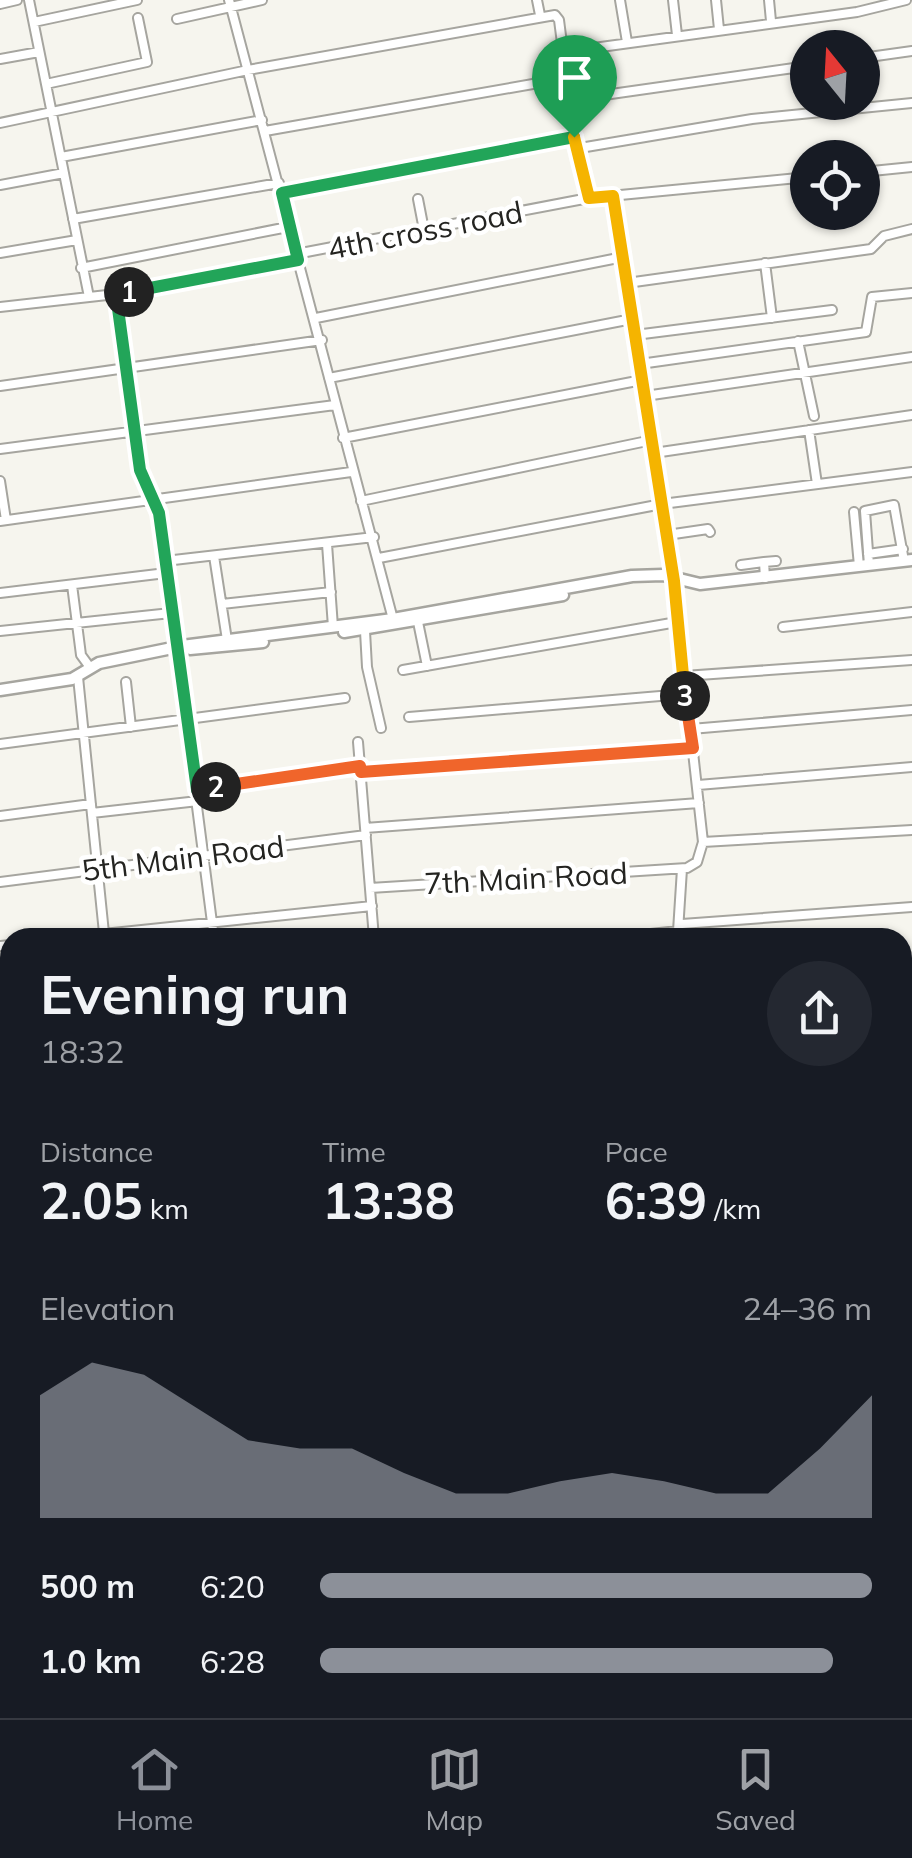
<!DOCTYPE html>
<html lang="en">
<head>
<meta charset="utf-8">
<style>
  :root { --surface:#171b24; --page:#242831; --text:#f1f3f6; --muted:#9ea1a6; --line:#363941; --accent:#8c9099 }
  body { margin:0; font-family:Mulish,sans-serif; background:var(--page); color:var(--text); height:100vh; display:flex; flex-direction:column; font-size:38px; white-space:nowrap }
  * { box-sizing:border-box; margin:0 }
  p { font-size:32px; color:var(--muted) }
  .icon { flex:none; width:55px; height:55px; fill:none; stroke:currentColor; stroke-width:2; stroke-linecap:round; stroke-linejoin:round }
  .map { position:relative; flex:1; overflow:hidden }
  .sheet { position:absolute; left:0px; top:928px; width:912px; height:792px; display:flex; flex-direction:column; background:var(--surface); border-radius:30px 30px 0 0; box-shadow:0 2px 8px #0004 }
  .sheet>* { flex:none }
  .needle { width:65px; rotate:342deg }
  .controls { position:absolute; left:790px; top:30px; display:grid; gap:20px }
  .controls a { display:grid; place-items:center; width:90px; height:90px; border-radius:50%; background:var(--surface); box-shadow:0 2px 8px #0004; font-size:50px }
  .pin { position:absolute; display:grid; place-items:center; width:85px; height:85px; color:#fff; margin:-102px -42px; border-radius:50% 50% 50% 0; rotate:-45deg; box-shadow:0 0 10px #0007 }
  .pin .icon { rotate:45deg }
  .km { position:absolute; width:50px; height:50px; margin:-25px; border-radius:50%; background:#222; color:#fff; font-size:28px; line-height:50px; text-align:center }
  .round { display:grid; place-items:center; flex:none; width:105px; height:105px; border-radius:52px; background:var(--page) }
  .headline { display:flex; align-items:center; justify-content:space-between; height:170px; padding:0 40px }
  h1 { font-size:55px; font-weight:700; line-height:75px }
  .stats { display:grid; grid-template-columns:repeat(3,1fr); gap:15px; height:170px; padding:10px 40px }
  .stats div { display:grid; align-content:center }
  .stats b { font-size:50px; font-weight:700 }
  .stats small { font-size:28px; font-weight:400 }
  .stats p { font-size:28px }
  .chart { height:280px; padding:20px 40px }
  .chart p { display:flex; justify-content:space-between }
  .chart svg { width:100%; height:180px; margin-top:10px; fill:var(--accent); opacity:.7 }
  ul { padding:0 40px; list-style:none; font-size:32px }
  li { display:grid; grid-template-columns:160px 120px 1fr; align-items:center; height:75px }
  li i { height:25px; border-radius:12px; background:var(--accent) }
  .tab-bar { display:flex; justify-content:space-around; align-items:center; height:140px; border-top:2px solid var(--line); background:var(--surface); font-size:28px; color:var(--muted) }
  .tab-bar a { display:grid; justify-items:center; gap:5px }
  .tab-bar .active { color:var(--accent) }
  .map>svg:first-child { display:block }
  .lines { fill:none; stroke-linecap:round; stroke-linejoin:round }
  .minor-casing { stroke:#a6a59f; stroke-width:12 }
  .major-casing { stroke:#a6a59f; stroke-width:15 }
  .minor { stroke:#fff; stroke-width:8 }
  .major { stroke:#fff; stroke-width:10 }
  .split-1-casing { stroke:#fff; stroke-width:20 }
  .split-2-casing { stroke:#fff; stroke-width:20 }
  .split-3-casing { stroke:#fff; stroke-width:20 }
  .split-4-casing { stroke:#fff; stroke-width:20 }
  .split-1 { stroke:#22a559; stroke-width:12 }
  .split-2 { stroke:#22a559; stroke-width:12 }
  .split-3 { stroke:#f0652b; stroke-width:12 }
  .split-4 { stroke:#f5b400; stroke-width:12 }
  .labels { text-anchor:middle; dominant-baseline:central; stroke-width:9; stroke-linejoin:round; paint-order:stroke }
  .street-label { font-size:30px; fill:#242421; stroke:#fff }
</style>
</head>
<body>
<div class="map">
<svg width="912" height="1718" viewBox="0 0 912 1718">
  <rect width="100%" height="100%" fill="#f6f5ee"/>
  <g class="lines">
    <!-- minor casing -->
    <g class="minor-casing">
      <path id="minor" d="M29 0 89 297
        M229 0 394 623
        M537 0 540 15
        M620 0 627 42
        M673 0 677 35
        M716 0 719 29
        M769 0 771 21
        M0 4 17 0
        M177 19 262 0
        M34 22 137 0
        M564 52 857 12 906 0
        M862 58 912 51
        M0 59 39 52
        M46 84 147 62 138 18
        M569 100 808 66
        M0 123 248 70 555 15 559 20 574 137 589 198
        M265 131 567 78
        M580 148 752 119 912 103
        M61 157 262 120
        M862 172 912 167
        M0 185 64 173
        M282 193 574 137
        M418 199 424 230
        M73 219 279 183
        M0 253 77 240
        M296 254 589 198 808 177
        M765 263 772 318
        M81 268 288 227
        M627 283 871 249 884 236 912 229
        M116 294 140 471 159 513 214 938
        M0 307 116 294 298 261
        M316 318 623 257
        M635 335 832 310
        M798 341 814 416
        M640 364 866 332 872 297 912 293
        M329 378 632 319
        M0 386 322 340
        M645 396 912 357
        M809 430 817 484
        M343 438 642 380
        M0 449 335 405
        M654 453 912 415
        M0 481 6 520
        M361 501 652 440
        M854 512 859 566
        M0 521 351 472
        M667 535 708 529 710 532
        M327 544 333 627
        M868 554 903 549
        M214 556 227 640
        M379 558 662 504 912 472
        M165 561 374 537
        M741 565 764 562
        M869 565 865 511 894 505 904 561
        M765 578 764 562 776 561
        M72 585 81 655 89 666
        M0 593 166 573
        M222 604 331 592
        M418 622 427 666
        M783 627 912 612
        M0 631 171 613
        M365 631 367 667 381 728
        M403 670 677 622
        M684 676 912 660
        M78 677 104 933
        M126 682 131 727
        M409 717 684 694
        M691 729 912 710
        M358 742 374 938
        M0 744 345 698
        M361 772 693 748
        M698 785 912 767
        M197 789 360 766
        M92 813 198 801
        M0 816 91 804
        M365 828 699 803
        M703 842 912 830
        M0 882 366 835
        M370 888 687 868 697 862 703 842 674 581 613 196
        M682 924 912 907
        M65 938 372 906
        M614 938 678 931 682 869
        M0 946 10 945
        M902 986 912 985
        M0 1005 10 1004
        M0 1042 10 1043
        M902 1131 912 1132
        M0 1178 10 1177
        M902 1194 912 1195
        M0 1230 10 1229
        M902 1257H912
        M0 1283 10 1281
        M902 1317H912
        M0 1344 10 1343
        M0 1375 10 1374
        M902 1380H912
        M0 1425 10 1424
        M902 1442 912 1443
        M0 1498 10 1496
        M902 1505H912
        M0 1542 10 1540
        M902 1573 905 1554H912
        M0 1590 10 1588
        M902 1631H912
        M902 1649H912
        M0 1662 10 1660
        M902 1666 912 1667
        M902 1696 912 1697
        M596 1710 597 1718
        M0 1716 27 1710
        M274 1718 314 1710
        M539 1718 575 1710
        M833 1718V1710
        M889 1718V1710"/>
    </g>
    <!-- major casing -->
    <g class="major-casing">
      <path id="major" d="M344 632 563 595
        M190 649 263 642
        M0 690 72 679 99 663 182 646 393 619 632 576 663 575 700 584 912 560"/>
    </g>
    <!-- minor -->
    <use href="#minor" class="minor"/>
    <!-- major -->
    <use href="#major" class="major"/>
  </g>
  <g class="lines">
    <!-- split-1 casing -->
    <g class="split-1-casing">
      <path id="split-1" d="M129 292 298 260 282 193 574 137"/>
    </g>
    <!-- split-2 casing -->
    <g class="split-2-casing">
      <path id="split-2" d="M129 292 116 294 140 470 159 513 197 790 216 787"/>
    </g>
    <!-- split-3 casing -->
    <g class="split-3-casing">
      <path id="split-3" d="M216 787 360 766 361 772 693 748 685 696"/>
    </g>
    <!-- split-4 casing -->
    <g class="split-4-casing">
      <path id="split-4" d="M574 137 589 198 613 196 674 581 685 696"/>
    </g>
    <!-- split-1 -->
    <use href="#split-1" class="split-1"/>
    <!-- split-2 -->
    <use href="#split-2" class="split-2"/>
    <!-- split-3 -->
    <use href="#split-3" class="split-3"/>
    <!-- split-4 -->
    <use href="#split-4" class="split-4"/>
  </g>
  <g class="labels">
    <!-- street labels -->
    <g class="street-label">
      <text transform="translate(425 230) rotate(-11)">4th cross road</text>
      <text transform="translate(183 858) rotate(-7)">5th Main Road</text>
      <text transform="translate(526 878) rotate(-3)">7th Main Road</text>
    </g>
  </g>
</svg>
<div class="controls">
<a><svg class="needle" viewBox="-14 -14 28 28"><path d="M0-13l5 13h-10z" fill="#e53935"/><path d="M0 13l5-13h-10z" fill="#9ea1a6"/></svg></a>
<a><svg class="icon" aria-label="locate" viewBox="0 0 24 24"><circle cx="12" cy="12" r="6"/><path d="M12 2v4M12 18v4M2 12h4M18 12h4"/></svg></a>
</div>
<div class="pin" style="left:574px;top:137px;background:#1e9e55"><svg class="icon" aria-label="arrive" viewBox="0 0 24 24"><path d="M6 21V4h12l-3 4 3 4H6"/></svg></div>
<b class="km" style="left:129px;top:292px">1</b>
<b class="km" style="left:216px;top:787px">2</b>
<b class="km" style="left:685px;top:696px">3</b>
<section class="sheet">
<div class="headline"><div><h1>Evening run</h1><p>18:32</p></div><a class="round"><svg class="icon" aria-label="share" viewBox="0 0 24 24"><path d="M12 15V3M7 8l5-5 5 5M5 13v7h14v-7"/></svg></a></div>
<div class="stats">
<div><p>Distance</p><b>2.05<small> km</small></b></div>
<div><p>Time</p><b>13:38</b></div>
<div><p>Pace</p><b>6:39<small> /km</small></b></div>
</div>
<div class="chart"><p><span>Elevation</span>24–36 m</p>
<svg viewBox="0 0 160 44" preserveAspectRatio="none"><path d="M0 44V14L10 6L20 9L30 17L40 25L50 27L60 27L70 33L80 38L90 38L100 35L110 33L120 35L130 38L140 38L150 27L160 14V44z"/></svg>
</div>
<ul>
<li><b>500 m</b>6:20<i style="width:100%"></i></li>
<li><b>1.0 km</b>6:28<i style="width:93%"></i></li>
</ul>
</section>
</div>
<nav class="tab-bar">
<a class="active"><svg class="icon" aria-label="home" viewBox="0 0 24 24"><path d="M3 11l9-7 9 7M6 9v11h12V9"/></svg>Home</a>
<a><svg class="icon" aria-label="map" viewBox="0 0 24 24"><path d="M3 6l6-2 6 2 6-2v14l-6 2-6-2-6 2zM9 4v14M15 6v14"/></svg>Map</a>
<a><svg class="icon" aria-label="saved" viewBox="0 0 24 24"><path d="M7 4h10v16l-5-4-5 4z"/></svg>Saved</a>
</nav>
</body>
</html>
